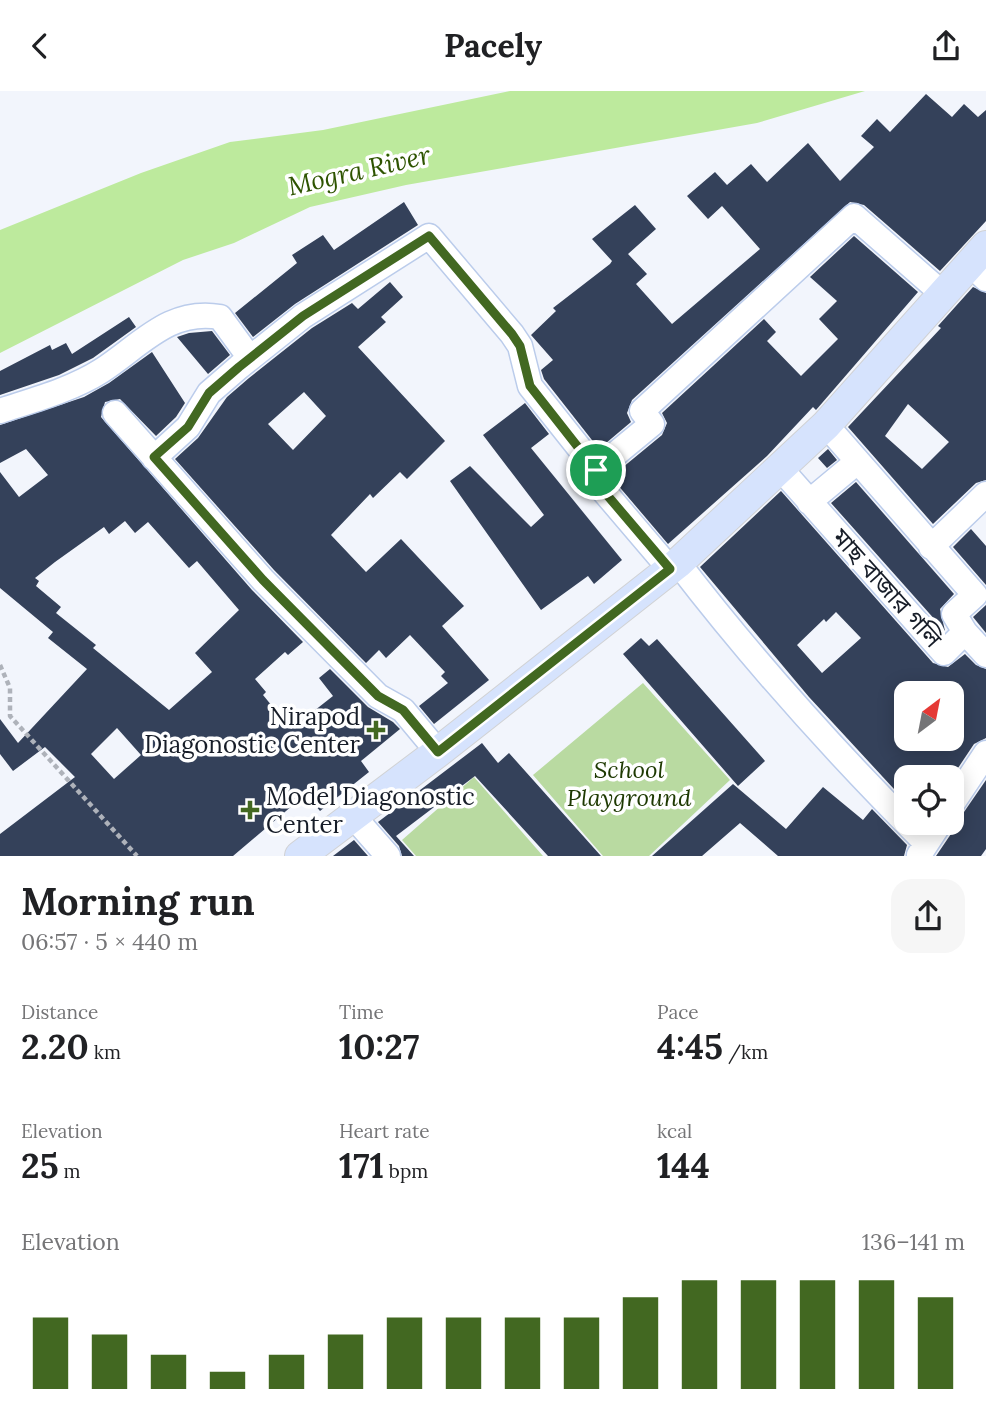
<!DOCTYPE html>
<html lang="en">
<head>
<meta charset="utf-8">
<style>
  :root { --surface:#fff; --page:#f6f6f6; --text:#202124; --muted:#757577; --accent:#426821 }
  body { margin:0; font-family:Lora,"Noto Sans Bengali",serif; background:var(--page); color:var(--text); height:100vh; display:flex; flex-direction:column; font-size:26px; white-space:nowrap }
  * { box-sizing:border-box; margin:0 }
  p { font-size:23px; color:var(--muted) }
  .icon { flex:none; width:38px; height:38px; fill:none; stroke:currentColor; stroke-width:2; stroke-linecap:round; stroke-linejoin:round }
  .map { position:relative; height:765px; overflow:hidden }
  .sheet { display:flex; flex-direction:column; background:var(--surface); flex:1 }
  .sheet>* { flex:none }
  .needle { width:46px; rotate:32deg }
  .controls { position:absolute; left:894px; top:590px; display:grid; gap:14px }
  .controls a { display:grid; place-items:center; width:70px; height:70px; border-radius:14px; background:var(--surface); box-shadow:0 4px 18px #0003; font-size:35px }
  .pin { position:absolute; display:grid; place-items:center; width:60px; height:60px; color:#fff; margin:-30px; border:4px solid #fff; border-radius:50%; box-shadow:0 2px 7px #0007 }
  .round { display:grid; place-items:center; flex:none; width:74px; height:74px; border-radius:21px; background:var(--page) }
  .headline { display:flex; align-items:center; justify-content:space-between; height:119px; padding:0 21px }
  h1 { font-size:38px; font-weight:700; line-height:52px }
  .metrics { display:grid; grid-template-columns:repeat(3,1fr); gap:10px; height:119px; padding:7px 21px }
  .metrics div { display:grid; align-content:center }
  .metrics b { font-size:35px; font-weight:700 }
  .metrics small { font-size:19px; font-weight:400 }
  .metrics p { font-size:19px }
  .chart { height:196px; padding:14px 21px }
  .chart p { display:flex; justify-content:space-between }
  .chart svg { width:100%; height:126px; margin-top:7px; stroke:var(--accent); stroke-width:6 }
  header { display:flex; justify-content:space-between; align-items:center; height:91px; padding:0 21px; background:var(--surface); font-size:32px; font-weight:700 }
  .map>svg:first-child { display:block }
  .green { fill:#b9daa1 }
  .water { fill:#bdea9d }
  .building { fill:#34415a; fill-rule:evenodd }
  .lines { fill:none; stroke-linecap:round; stroke-linejoin:round }
  .minor-casing { stroke:#bbcceb; stroke-width:27 }
  .major-casing { stroke:#d1d2d4; stroke-width:32 }
  .path { stroke:#aeb2ba; stroke-width:4.5; stroke-dasharray:5 3.5; stroke-linecap:butt }
  .minor { stroke:#fff; stroke-width:24 }
  .major { stroke:#d6e3fd; stroke-width:30 }
  .route-casing { stroke:#fff; stroke-width:14 }
  .route { stroke:#426821; stroke-width:9 }
  .poi-dot { fill:#426821; stroke:#fff; stroke-width:2.5 }
  .labels { text-anchor:middle; dominant-baseline:central; stroke-width:7; stroke-linejoin:round; paint-order:stroke }
  .street-label { font-size:24px; fill:#171d28; stroke:#fff }
  .poi-label { font-size:24px; fill:#171d28; stroke:#fff; text-anchor:end }
  .park-label { font-size:24px; font-style:italic; fill:#1e3902; stroke:#fff }
  .water-label { font-size:26px; font-style:italic; fill:#2e5401; stroke:#fff }
</style>
</head>
<body>
<header><svg class="icon" aria-label="back" viewBox="0 0 24 24"><path d="M15 5l-7 7 7 7"/></svg>Pacely<svg class="icon" aria-label="share" viewBox="0 0 24 24"><path d="M12 15V3M7 8l5-5 5 5M5 13v7h14v-7"/></svg></header>
<div class="map">
<svg width="986" height="765" viewBox="0 0 986 765">
  <rect width="100%" height="100%" fill="#f2f5fc"/>
  <!-- green -->
  <path class="green" d="M643 592 730 689 649 765H603L533 684Z
    M474 686 543 765H416L402 749Z"/>
  <!-- water -->
  <path class="water" d="M510 0H865L757 32 406 94 310 116 234 152 183 169 0 262V139L141 82 230 51 323 39Z"/>
  <!-- building -->
  <path class="building" d="M926 3 952 26 964 13 978 26 986 19V130L940 180 864 114 850 111 632 309 627 322 631 331 599 358 544 288 541 279 553 269 531 244 556 220 553 217 610 173 612 170 592 148 635 114 656 138 628 163 647 183 636 193 672 233 760 158 722 115 708 128 687 105 715 81 727 94 751 73 767 91 808 52 840 90 874 56 861 45 877 28 890 41Z
    M404 111 418 134 295 213 253 246 235 222 297 172 292 164 323 144 334 159Z
    M854 145 918 201 816 319 813 316 767 365 668 453 611 386 662 344 667 332 662 322 764 228 776 241 767 250 801 285 838 248 819 228 837 210 810 186Z
    M390 191 403 206 381 226 386 231 358 256 445 350 407 388 400 381 373 407 370 403 331 444 366 481 401 448 464 515 442 535 489 589 434 633 419 615 448 592 441 585 445 581 410 544 386 567 379 559 366 572 274 479 175 368 198 347 227 306 249 287 312 237 352 212 358 218ZM304 301 326 325 293 359 268 333Z
    M973 196 986 202V389L976 392 933 433 848 336 941 237 938 235ZM908 313 949 351 922 378 885 345Z
    M129 226 136 236 93 267 59 284 0 304V280L50 254 52 259 66 252 72 263Z
    M212 240 230 264 208 283 177 246 189 242Z
    M152 261 185 312 176 326 156 345 120 308 105 311 101 326 252 499 303 551 288 564 285 561 255 588 266 601 263 604 291 638 333 605 319 587 330 578 368 616 393 631 400 638 361 670 369 681 320 720 306 703 233 765H0V743L75 686 45 656 13 680 0 663V628L18 652 87 578 48 547 53 541 0 497V381L19 406 48 384 26 358 0 372V334L84 306 109 292ZM125 430 135 442 148 431 189 477 197 470 239 519 195 562 212 581 169 619 93 557 96 554 56 522 61 516 36 495 39 490 35 487 55 471 104 436 109 443ZM117 637 141 664 114 688 91 663Z
    M525 312 549 343 531 357 622 469 594 493 588 485 541 519 450 390 470 375 531 436 544 424 483 344Z
    M828 358 837 369 827 377 818 367Z
    M856 391 954 503 940 518 945 540 831 412Z
    M781 400 933 572 948 576 965 563 976 574 986 578V647L974 653 952 686H906V711L809 606 700 476ZM836 521 861 547 822 582 797 554 824 528 826 531ZM906 602H952V648H906Z
    M971 438 986 455V494L953 456Z
    M986 514V542L973 526Z
    M641 547 649 555 657 548 765 670 738 695 623 563Z
    M482 652 498 672 509 662 601 765H548L475 685 396 745 414 765H402L399 755 378 731Z
    M986 689V758L981 765H936L953 740 954 727 964 721Z
    M733 693 786 738 823 696 863 729 872 718 907 754 904 765H778L740 732 702 765H652Z
    M354 749 368 765H333Z"/>
  <g class="lines">
    <!-- minor casing -->
    <g class="minor-casing">
      <path id="minor" d="M969 172 986 188
        M0 320C33 309 71 299 101 280 140 255 169 217 220 226L250 267
        M115 322 263 489 378 605 403 619 438 661
        M826 334 975 504 954 523 965 541
        M154 367 188 336 209 302 239 276 303 225 429 145 512 243 520 255 530 295 596 378
        M780 377 944 562 965 541 986 564
        M809 411 857 371
        M931 456 986 403
        M678 472C754 571 838 664 926 752
        M670 478 590 384 652 333 642 320 854 125 943 203
        M952 713 986 662
        M353 725 388 765
        M919 764 940 732"/>
    </g>
    <!-- major casing -->
    <g class="major-casing">
      <path id="major" d="M300 765 438 661 678 472 826 334 986 155"/>
    </g>
    <!-- path -->
    <path class="path" d="M0 574 10 597V625L137 765"/>
    <!-- minor -->
    <use href="#minor" class="minor"/>
    <!-- major -->
    <use href="#major" class="major"/>
  </g>
  <g class="lines">
    <!-- route casing -->
    <g class="route-casing">
      <path id="route" d="M429 145 512 243 520 255 530 295 596 379 590 384 670 478 438 661 403 619 378 605 263 489 154 366 188 336 209 302 239 276 303 225Z"/>
    </g>
    <!-- route -->
    <use href="#route" class="route"/>
  </g>
  <!-- markers -->
  <g class="poi-dot">
    <path d="M372.5 628.5h7v7h7v7h-7v7h-7v-7h-7v-7h7z"/>
    <path d="M246.5 708.5h7v7h7v7h-7v7h-7v-7h-7v-7h7z"/>
  </g>
  <g class="labels">
    <!-- street labels -->
    <g class="street-label">
      <text transform="translate(887 497) rotate(48)">মাছ বাজার গলি</text>
    </g>
    <!-- poi labels -->
    <g class="poi-label">
      <text x="360" y="625">Nirapod<tspan x="360" dy="28">Diagonostic Center</tspan></text>
      <text x="266" y="705" text-anchor="start">Model Diagonostic<tspan x="266" dy="28">Center</tspan></text>
    </g>
    <!-- park labels -->
    <g class="park-label">
      <text x="629" y="678">School<tspan x="629" dy="28">Playground</tspan></text>
    </g>
    <!-- water labels -->
    <g class="water-label">
      <text transform="translate(359 79) rotate(-13)">Mogra River</text>
    </g>
  </g>
</svg>
<div class="controls">
<a><svg class="needle" viewBox="-14 -14 28 28"><path d="M0-13l5 13h-10z" fill="#e53935"/><path d="M0 13l5-13h-10z" fill="#757577"/></svg></a>
<a><svg class="icon" aria-label="locate" viewBox="0 0 24 24"><circle cx="12" cy="12" r="6"/><path d="M12 2v4M12 18v4M2 12h4M18 12h4"/></svg></a>
</div>
<div class="pin" style="left:596px;top:379px;background:#1e9e55"><svg class="icon" aria-label="arrive" viewBox="0 0 24 24"><path d="M6 21V4h12l-3 4 3 4H6"/></svg></div>
</div>
<section class="sheet">
<div class="headline"><div><h1>Morning run</h1><p>06:57 · 5 × 440 m</p></div><a class="round"><svg class="icon" aria-label="share" viewBox="0 0 24 24"><path d="M12 15V3M7 8l5-5 5 5M5 13v7h14v-7"/></svg></a></div>
<div class="metrics">
<div><p>Distance</p><b>2.20<small> km</small></b></div>
<div><p>Time</p><b>10:27</b></div>
<div><p>Pace</p><b>4:45<small> /km</small></b></div>
</div>
<div class="metrics">
<div><p>Elevation</p><b>25<small> m</small></b></div>
<div><p>Heart rate</p><b>171<small> bpm</small></b></div>
<div><p>kcal</p><b>144</b></div>
</div>
<div class="chart"><p><span>Elevation</span>136–141 m</p>
<svg viewBox="0 0 160 44" preserveAspectRatio="none"><path d="M5 44V19M15 44V25M25 44V32M35 44V38M45 44V32M55 44V25M65 44V19M75 44V19M85 44V19M95 44V19M105 44V12M115 44V6M125 44V6M135 44V6M145 44V6M155 44V12"/></svg>
</div>
</section>
</body>
</html>
